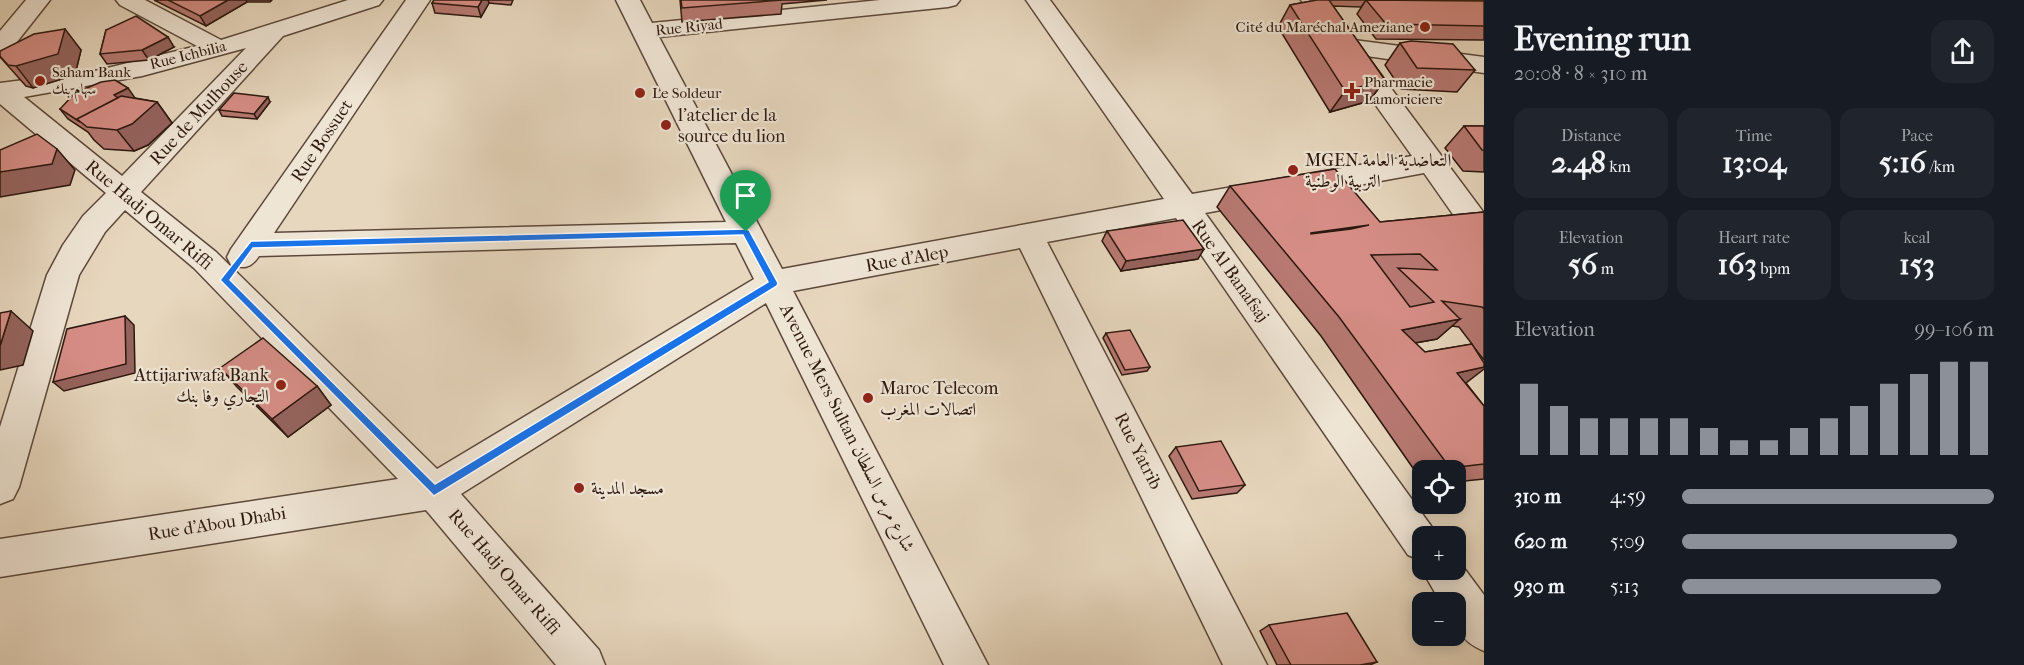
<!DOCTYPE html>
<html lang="en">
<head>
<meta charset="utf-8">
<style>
  :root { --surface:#171b24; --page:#20242c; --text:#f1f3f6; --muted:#9ea1a6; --accent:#8c9099 }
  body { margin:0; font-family:"IM FELL French Canon",Amiri,serif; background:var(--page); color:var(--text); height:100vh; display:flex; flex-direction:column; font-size:22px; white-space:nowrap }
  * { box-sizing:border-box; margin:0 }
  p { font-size:20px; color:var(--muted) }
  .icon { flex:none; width:33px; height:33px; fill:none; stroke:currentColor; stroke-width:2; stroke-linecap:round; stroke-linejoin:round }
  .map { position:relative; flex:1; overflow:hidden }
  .sheet { display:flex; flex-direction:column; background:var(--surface); width:540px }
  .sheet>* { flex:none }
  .buttons { position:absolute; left:1412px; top:460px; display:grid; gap:12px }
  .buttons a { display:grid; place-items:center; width:54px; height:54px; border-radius:12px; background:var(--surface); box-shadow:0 3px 15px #0003; font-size:30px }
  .pin { position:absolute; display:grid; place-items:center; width:51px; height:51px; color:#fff; margin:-62px -26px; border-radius:50% 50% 50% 0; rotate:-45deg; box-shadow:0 0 6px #0007 }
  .pin .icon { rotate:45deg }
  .round { display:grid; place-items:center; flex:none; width:63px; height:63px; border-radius:18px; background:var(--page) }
  .overview { display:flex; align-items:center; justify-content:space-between; height:102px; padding:0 30px }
  h1 { font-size:33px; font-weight:700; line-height:45px }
  .figures { display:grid; grid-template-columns:repeat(3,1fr); gap:9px; height:102px; padding:6px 30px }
  .figures div { display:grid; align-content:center; border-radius:15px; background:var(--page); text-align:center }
  .figures b { font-size:30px; font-weight:700 }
  .figures small { font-size:16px; font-weight:400 }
  .figures p { font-size:16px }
  .chart { height:168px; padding:12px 30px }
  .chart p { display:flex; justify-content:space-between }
  .chart svg { width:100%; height:108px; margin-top:6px; stroke:var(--accent); stroke-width:6 }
  ul { padding:0 30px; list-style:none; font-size:20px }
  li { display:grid; grid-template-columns:96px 72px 1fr; align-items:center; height:45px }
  li i { height:15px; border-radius:8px; background:var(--accent) }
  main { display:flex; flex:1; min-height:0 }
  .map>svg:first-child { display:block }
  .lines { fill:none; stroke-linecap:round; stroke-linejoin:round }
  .minor-casing { stroke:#5c483b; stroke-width:3 }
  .minor { fill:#efe5d5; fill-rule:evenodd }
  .wall { fill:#b77972; stroke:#2d180f; stroke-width:1.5; fill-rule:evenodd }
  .shaded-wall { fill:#95635d; stroke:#2d180f; stroke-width:1.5 }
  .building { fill:#d58d85; stroke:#2d180f; stroke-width:1.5; fill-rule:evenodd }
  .route { fill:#1a73e8; stroke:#fff; stroke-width:1.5; fill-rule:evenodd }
  .poi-dot { fill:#8f2418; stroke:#efe5d5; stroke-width:2 }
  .labels { text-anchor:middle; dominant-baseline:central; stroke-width:4.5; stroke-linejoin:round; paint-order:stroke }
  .far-street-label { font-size:15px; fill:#2d180f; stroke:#efe5d5 }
  .far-poi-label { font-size:15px; fill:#2d180f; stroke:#efe5d5; text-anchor:start }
  .street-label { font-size:18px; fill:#2d180f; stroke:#efe5d5 }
  .poi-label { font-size:18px; fill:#2d180f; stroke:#efe5d5; text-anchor:start }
</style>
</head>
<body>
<main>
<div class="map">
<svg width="1484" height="665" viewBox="0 0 1484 665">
  <rect width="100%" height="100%" fill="#e7d7be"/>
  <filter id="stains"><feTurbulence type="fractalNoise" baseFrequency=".00333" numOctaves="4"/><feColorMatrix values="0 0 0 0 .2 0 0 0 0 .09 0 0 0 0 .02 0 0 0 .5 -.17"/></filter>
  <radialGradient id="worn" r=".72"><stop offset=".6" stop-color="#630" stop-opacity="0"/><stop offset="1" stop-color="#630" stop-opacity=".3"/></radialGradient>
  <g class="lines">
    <!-- minor casing -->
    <g class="minor-casing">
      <path id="minor" d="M26 0H50L9 52 0 54V31Z
        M116 0H145L221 40 348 0H383L379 5 283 36 141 192 216 252 437 469 754 279 736 243 259 256C251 268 244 269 231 265L227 257 231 249 406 0H430L274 233 726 222 616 0H640L652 23 880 0H960L956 5 948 7 659 37 782 269 1164 199 1026 0H1050L1192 194 1412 156 1301 0H1325L1354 40 1484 57V73L1367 56 1484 213V246L1473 243 1424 173 1205 213 1439 537H1422V561L1408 555 1176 218 1047 242 1267 665H1223L1020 248 793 291 988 665H944L766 303 461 494 599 650 605 665H556L426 510 0 577V539L398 479 194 268 125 210 105 232 79 275 19 487 13 499 0 504V427L47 275 63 245 83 216 106 193 0 104V83L95 71 197 46 120 5ZM246 48 122 176 24 97 142 76Z
        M1455 556 1484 595V651C1460 641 1455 628 1455 603H1441L1422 570H1455Z"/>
    </g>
    <!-- minor -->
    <use href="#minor" class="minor"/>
  </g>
  <!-- wall -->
  <path class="wall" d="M154 0H272L270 2H247L206 26Z
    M434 0H513L511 5 489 3 481 17 435 13 432 3Z
    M680 0H827L782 4 781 14 682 22Z
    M1317 0H1366L1361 7 1333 6 1385 80 1369 101 1330 112 1278 27 1290 5Z
    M1366 0H1484V40L1376 39 1357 14Z
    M106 30 174 47 149 60 107 64 100 54Z
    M1400 43 1475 70 1457 92 1401 89 1385 65Z
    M81 50 75 75 33 88 26 86 0 57Z
    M135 98 157 102 172 123 148 145 134 151 104 149 94 140 88 132 68 119 60 109Z
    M270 102 257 119 222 116 219 110Z
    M1464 126H1484V172L1463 171 1445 148Z
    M1230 186 1380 222 1484 212V360L1473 346 1466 383 1484 406V479L1455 482V471H1422V481L1321 336 1217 207ZM1452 326 1459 327 1472 344 1425 352 1415 343 1437 339Z
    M1107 231 1198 259 1121 271 1102 241Z
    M1106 333 1150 367 1147 371 1122 375 1103 338Z
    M220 368 317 386 331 405 288 437 237 387Z
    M1176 447 1245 485 1237 493 1192 499 1169 456Z
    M1269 625 1377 662 1370 665H1277L1260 631Z"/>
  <!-- shaded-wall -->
  <path class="shaded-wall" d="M228 0H246L247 2 206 26 200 16Z
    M482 0H488L489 3 481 17 478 7Z
    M65 29 81 50 75 75 33 88 16 66Z
    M168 37 174 47 149 60 142 50Z
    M1385 80 1369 101 1330 112 1345 91Z
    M128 88 135 98 122 106 114 95Z
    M268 97 270 102 257 119 254 114Z
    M157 102 172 123 148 145 134 151 117 130Z
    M57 149 75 170 70 185 0 197V172Z
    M1204 249 1198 259 1121 271 1126 261Z
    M11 311 33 331 23 365 0 370V346Z
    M125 316 134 325 135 373 64 391 53 382Z
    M1460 319 1437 339 1381 349 1402 330Z
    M1484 367V369L1462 386 1457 373Z
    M317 386 331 405 288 437 272 419Z"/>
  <!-- building -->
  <path class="building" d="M168 0H228L200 16Z
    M434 0H482L478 7 432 3Z
    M681 0H782L682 8Z
    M1317 0H1329L1385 80 1345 91 1290 5Z
    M1366 0 1484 1V26L1386 24Z
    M136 16 168 37 142 50 100 54 106 30Z
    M65 29 58 54 16 66 8 65 0 56V51L34 34Z
    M1411 41 1453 44 1475 70 1417 68 1400 43Z
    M115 80 128 88 114 95 118 98 77 119 80 122 60 109 75 93 101 82Z
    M234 93 268 97 254 114 219 110Z
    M121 96 157 102 132 124 117 130 87 127 77 119Z
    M1464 126H1484V150H1482Z
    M37 134 57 149 52 164 0 172V150Z
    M1335 169 1380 222 1484 212V309L1482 307 1442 301 1460 319 1402 330 1425 352 1472 344 1484 363V367L1457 373 1484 406V464L1450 468 1339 317 1230 186ZM1369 225 1351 229 1311 234V233ZM1420 254 1437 270 1398 268 1434 302 1410 307 1371 255Z
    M1183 220 1204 249 1126 261 1107 231Z
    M11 311 0 346V313Z
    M125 316 126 364 53 382 67 329Z
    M1130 330 1150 367 1125 370 1106 333Z
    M263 338 317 386 272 419 220 368Z
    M1221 441 1245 485 1199 491 1176 447Z
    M1347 613 1377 662 1360 665H1291L1269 625Z"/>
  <!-- route -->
  <path class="route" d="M746 229 749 230 778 283 777 286 434 496 220 280 251 241ZM743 235 768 282 435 484 230 280 253 248Z"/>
  <!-- markers -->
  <g class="poi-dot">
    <circle cx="1425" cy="27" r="6"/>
    <circle cx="40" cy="81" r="6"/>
    <path d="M1349 82h6v6h6v6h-6v6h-6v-6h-6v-6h6z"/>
    <circle cx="640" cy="93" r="6"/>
    <circle cx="666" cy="125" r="6"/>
    <circle cx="1293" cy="170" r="6"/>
    <circle cx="281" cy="385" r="6"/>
    <circle cx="868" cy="398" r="6"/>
    <circle cx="579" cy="488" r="6"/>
  </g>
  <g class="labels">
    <!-- far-street labels -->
    <g class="far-street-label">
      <text transform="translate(689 27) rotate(-6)">Rue Riyad</text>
      <text transform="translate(188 55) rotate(-14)">Rue Ichbilia</text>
    </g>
    <!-- far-poi labels -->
    <g class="far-poi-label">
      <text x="1413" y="27" text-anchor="end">Cité du Maréchal Ameziane</text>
      <text x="52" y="72">Saham Bank<tspan x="52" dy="17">سهام بنك</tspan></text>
      <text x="1364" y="82">Pharmacie<tspan x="1364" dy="17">Lamoriciere</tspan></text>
      <text x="652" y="93">Le Soldeur</text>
    </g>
    <!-- street labels -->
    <g class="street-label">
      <text transform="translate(199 113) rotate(-47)">Rue de Mulhouse</text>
      <text transform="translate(322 141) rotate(-56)">Rue Bossuet</text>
      <text transform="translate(149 215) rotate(40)">Rue Hadj Omar Riffi</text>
      <text transform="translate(907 259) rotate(-10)">Rue d'Alep</text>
      <text transform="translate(1230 271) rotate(55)">Rue Al Banafsaj</text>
      <text transform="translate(847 428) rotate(63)">Avenue Mers Sultan شارع مرس السلطان</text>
      <text transform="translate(1138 451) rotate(63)">Rue Yatrib</text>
      <text transform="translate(217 524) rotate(-9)">Rue d'Abou Dhabi</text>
      <text transform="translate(504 572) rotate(49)">Rue Hadj Omar Riffi</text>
    </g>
    <!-- poi labels -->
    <g class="poi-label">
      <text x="678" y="115">l'atelier de la<tspan x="678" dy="21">source du lion</tspan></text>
      <text x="1305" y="160">MGEN التعاضدية العامة<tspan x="1305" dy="21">التربية الوطنية</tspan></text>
      <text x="269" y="375" text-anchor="end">Attijariwafa Bank<tspan x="269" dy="21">التجاري وفا بنك</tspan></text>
      <text x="880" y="388">Maroc Telecom<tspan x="880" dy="21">اتصالات المغرب</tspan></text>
      <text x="591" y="488">مسجد المدينة</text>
    </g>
  </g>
  <rect width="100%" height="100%" filter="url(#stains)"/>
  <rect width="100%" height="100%" fill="url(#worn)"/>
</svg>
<div class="buttons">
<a><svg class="icon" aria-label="locate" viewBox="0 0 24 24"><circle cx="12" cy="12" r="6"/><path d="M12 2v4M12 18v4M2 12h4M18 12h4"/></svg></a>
<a>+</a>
<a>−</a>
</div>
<div class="pin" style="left:746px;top:232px;background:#1e9e55"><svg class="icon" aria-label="arrive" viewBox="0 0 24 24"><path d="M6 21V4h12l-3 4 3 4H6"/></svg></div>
</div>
<section class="sheet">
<div class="overview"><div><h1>Evening run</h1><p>20:08 · 8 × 310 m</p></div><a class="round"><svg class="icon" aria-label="share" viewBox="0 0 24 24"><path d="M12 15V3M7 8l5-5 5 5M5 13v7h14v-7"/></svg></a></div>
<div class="figures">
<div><p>Distance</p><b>2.48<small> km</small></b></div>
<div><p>Time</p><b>13:04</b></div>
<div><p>Pace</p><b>5:16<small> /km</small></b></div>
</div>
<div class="figures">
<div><p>Elevation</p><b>56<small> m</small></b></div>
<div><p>Heart rate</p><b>163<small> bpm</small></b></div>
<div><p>kcal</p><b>153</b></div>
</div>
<div class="chart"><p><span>Elevation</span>99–106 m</p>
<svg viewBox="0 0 160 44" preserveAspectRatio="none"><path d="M5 44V15M15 44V24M25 44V29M35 44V29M45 44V29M55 44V29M65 44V33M75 44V38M85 44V38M95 44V33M105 44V29M115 44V24M125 44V15M135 44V11M145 44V6M155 44V6"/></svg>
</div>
<ul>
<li><b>310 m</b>4:59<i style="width:100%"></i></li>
<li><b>620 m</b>5:09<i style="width:88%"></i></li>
<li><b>930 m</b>5:13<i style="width:83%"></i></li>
</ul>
</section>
</main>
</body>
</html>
